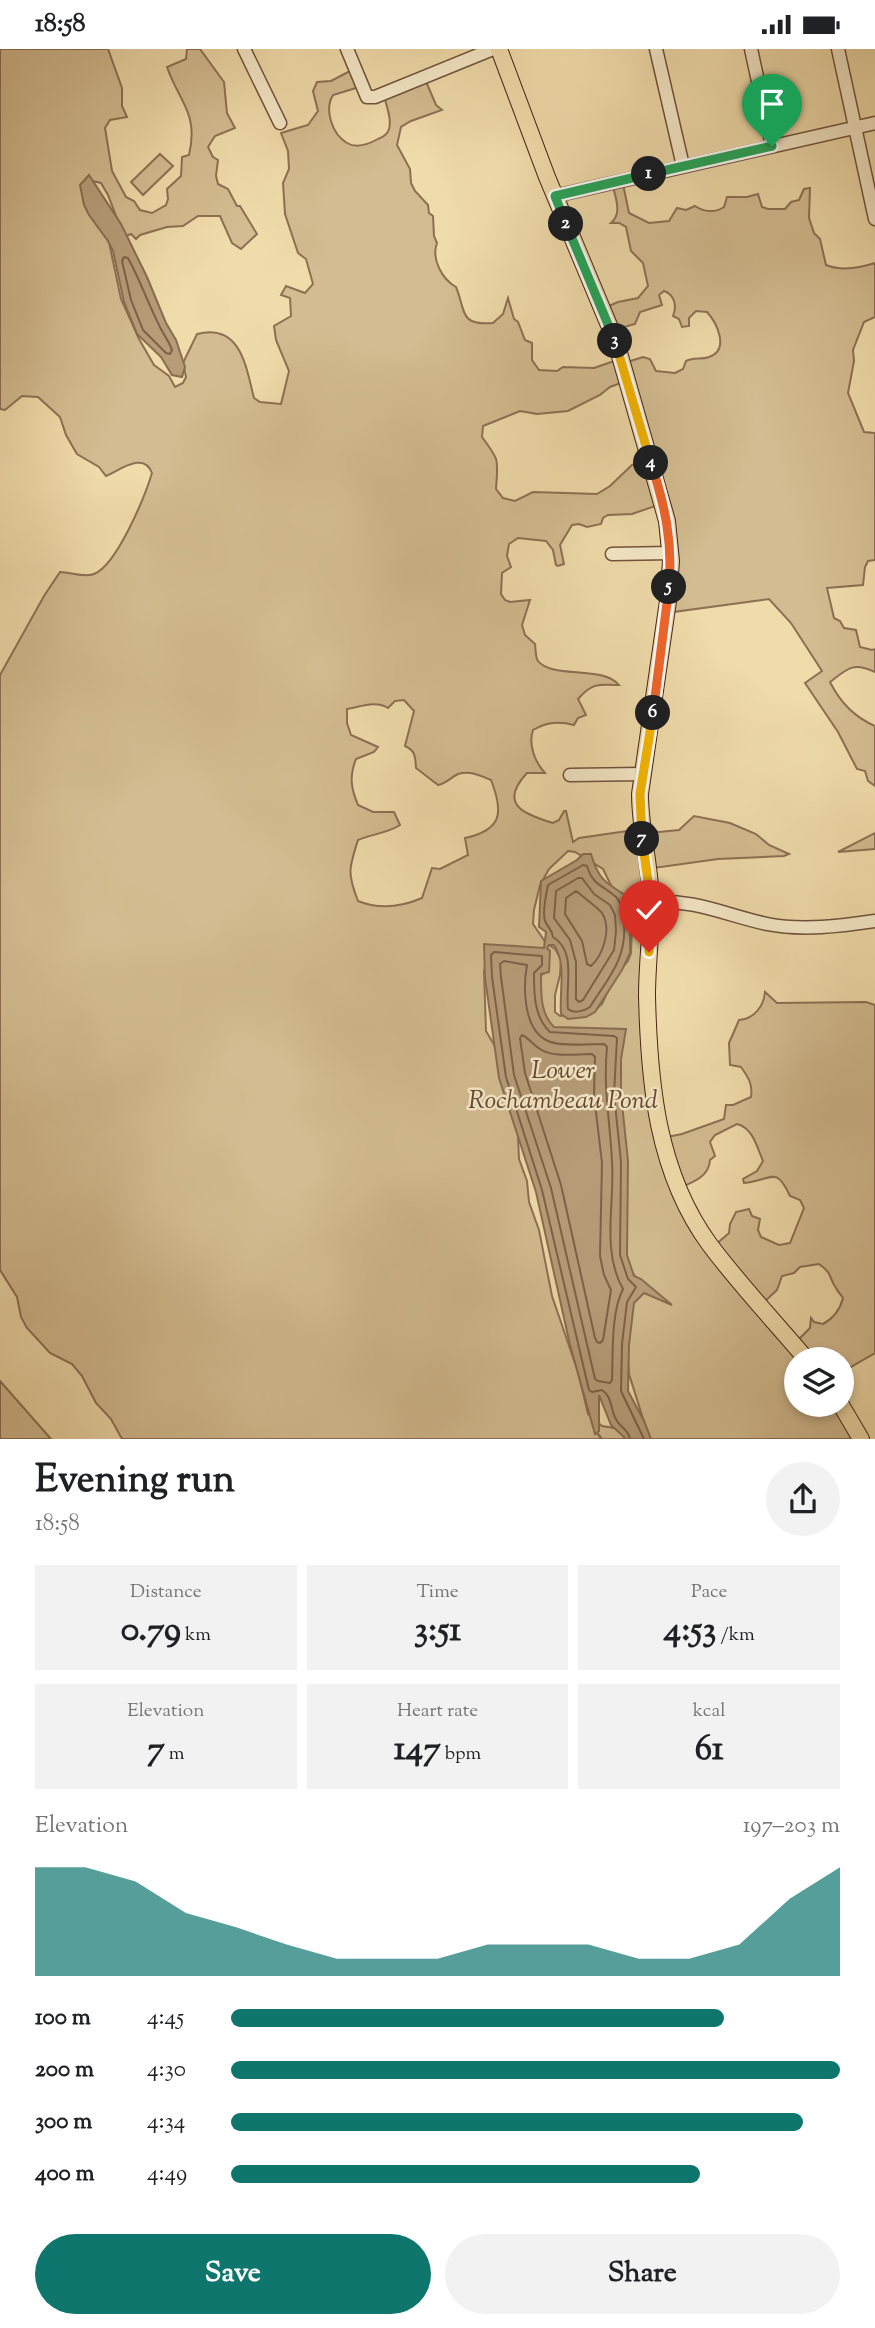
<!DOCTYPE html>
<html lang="en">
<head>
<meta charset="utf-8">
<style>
  :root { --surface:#fff; --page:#f2f2f2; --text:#202124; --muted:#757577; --accent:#0f766e }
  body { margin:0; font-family:"Sorts Mill Goudy",serif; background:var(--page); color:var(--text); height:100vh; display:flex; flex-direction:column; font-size:26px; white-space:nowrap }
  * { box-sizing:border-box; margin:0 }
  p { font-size:23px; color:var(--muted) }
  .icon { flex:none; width:38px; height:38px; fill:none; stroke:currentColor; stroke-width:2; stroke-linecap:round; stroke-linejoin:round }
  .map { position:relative; height:1390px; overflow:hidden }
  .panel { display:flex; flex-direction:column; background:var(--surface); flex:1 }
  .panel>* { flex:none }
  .fabs { position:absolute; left:784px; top:1298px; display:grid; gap:14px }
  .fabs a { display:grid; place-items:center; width:70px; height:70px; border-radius:50%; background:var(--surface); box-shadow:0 4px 10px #0003; font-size:35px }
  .pin { position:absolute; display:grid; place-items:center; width:60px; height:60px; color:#fff; margin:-72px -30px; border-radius:50% 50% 50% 0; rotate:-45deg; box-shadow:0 0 7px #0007 }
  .pin .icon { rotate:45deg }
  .km { position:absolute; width:35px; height:35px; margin:-18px; border-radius:50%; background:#222; color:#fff; font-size:19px; line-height:35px; text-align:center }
  .round { display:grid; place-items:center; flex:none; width:74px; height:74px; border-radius:37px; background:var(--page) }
  .overview { display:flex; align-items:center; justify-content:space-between; height:119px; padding:0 35px }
  h1 { font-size:38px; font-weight:700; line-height:52px }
  .figures { display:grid; grid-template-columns:repeat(3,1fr); gap:10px; height:119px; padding:7px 35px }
  .figures div { display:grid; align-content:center; border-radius:0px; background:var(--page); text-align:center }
  .figures b { font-size:35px; font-weight:700 }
  .figures small { font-size:19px; font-weight:400 }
  .figures p { font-size:19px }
  .chart { height:196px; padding:14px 35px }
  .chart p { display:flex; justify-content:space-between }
  .chart svg { width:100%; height:126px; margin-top:7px; fill:var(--accent); opacity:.7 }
  .button { display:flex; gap:14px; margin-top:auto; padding:14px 35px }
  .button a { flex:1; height:80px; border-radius:42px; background:var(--accent); color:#fff; font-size:28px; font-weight:700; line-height:80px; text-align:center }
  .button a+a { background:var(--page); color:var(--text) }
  ul { padding:0 35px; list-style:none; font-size:23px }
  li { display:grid; grid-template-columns:112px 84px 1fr; align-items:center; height:52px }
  li i { height:18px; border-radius:9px; background:var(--accent) }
  .status { display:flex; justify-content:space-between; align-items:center; height:49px; padding:0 35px; background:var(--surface); direction:ltr }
  .status svg { height:19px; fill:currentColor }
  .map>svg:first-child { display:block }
  .green { fill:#d3bc91; stroke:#8c7054; stroke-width:2; fill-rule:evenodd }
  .water { fill:#b69d78; stroke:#896d51; stroke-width:2 }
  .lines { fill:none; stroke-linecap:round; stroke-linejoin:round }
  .shore { stroke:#7e6148; stroke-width:2 }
  .stream { stroke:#896d51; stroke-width:2.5 }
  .minor-casing { stroke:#70523c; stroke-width:15 }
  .major-casing { stroke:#452517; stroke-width:18 }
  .minor { stroke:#f5e8c8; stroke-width:12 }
  .major { stroke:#f0dbaa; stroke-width:16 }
  .split-1-casing { stroke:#fff; stroke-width:14 }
  .split-2-casing { stroke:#fff; stroke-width:14 }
  .split-3-casing { stroke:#fff; stroke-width:14 }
  .split-4-casing { stroke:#fff; stroke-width:14 }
  .split-5-casing { stroke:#fff; stroke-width:14 }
  .split-6-casing { stroke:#fff; stroke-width:14 }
  .split-7-casing { stroke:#fff; stroke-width:14 }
  .split-8-casing { stroke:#fff; stroke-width:14 }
  .split-1 { stroke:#22a559; stroke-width:9 }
  .split-2 { stroke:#22a559; stroke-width:9 }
  .split-3 { stroke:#22a559; stroke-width:9 }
  .split-4 { stroke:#f5b400; stroke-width:9 }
  .split-5 { stroke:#f0652b; stroke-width:9 }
  .split-6 { stroke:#f0652b; stroke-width:9 }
  .split-7 { stroke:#f5b400; stroke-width:9 }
  .split-8 { stroke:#f5b400; stroke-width:9 }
  .labels { text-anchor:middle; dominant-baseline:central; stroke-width:5; stroke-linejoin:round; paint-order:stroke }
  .water-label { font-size:26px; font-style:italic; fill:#674934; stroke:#f5e8c8 }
</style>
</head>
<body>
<div class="status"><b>18:58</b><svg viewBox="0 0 49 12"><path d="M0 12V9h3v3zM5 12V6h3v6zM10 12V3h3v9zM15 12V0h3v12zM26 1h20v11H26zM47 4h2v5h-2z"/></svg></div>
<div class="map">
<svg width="875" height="1390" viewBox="0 0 875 1390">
  <rect width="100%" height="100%" fill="#f0dbaa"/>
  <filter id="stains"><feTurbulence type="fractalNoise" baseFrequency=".00286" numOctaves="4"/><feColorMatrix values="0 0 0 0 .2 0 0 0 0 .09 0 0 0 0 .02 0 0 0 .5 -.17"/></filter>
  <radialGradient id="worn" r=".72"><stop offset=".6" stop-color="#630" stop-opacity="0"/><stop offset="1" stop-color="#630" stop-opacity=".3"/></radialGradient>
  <!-- green -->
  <path class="green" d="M0 0H108L122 39V57L127 68 110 71 105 79 112 122 126 148 134 152 140 161 152 164 166 156 168 150 167 140 181 127 182 108 189 106C199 64 179 53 167 18L186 10 187 0H200L224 33 227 64 235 79 215 87 208 98 213 108 218 111 216 127 218 135 228 140 237 157H240L257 185 241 200 232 194 220 167H198L183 177 167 178 140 186 136 190 131 185 124 188 108 146 101 134 88 131 81 139 90 160 106 179 121 250 139 290 154 316 169 327 175 338 183 334 186 328 183 314 197 285C241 274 246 318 254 349L260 353 281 355 289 322 276 291 274 277 291 267 290 249 281 246 286 237 305 244 313 235 306 210 298 204 285 165 283 134 289 120 288 102 281 84 308 76 318 62 313 42 317 33 331 32 352 21 359 38 333 46C324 61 332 85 347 94 357 100 369 95 378 90 381 89 386 86 387 84 394 74 386 57 384 46L425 30 436 56 442 61 411 72 401 78 397 96 410 120 411 134 415 142 428 156 429 164 433 167 434 187 437 194C431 210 442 230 456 238 466 262 459 277 493 274L503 265 508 249 514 270 518 273 525 291 532 294V311L539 321 557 322 563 318 594 319 620 310 624 314 643 308 650 310 656 322 675 324 683 320 686 312C694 308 701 311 709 308 730 301 717 274 707 263L696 262 689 269V277L682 278 679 270 673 267C677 257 675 246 664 242L659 246 662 256 640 263 635 275 614 281 602 260 618 253 638 249 648 237 643 214 631 202 626 178 619 174H611C622 165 616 150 613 138L623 135 629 164 649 174 669 172 677 159 686 161 695 157C704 163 715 164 724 158L727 148H747L758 145 762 158 768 160H785L791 153 799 151 804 140 810 139 809 169 814 184 820 190 826 216C841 222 860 219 875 214V268L864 273 853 301 854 312 848 344 864 383 875 384V511L868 512 865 518 863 536 827 539 834 569 840 572 844 579 856 581 860 598 872 601 875 600V623C853 613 848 619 830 633 840 653 854 668 875 677V737L868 732 865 722 857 720 838 683 805 634 822 622 791 574 769 550 673 563 661 455 632 465 608 466 603 469 601 475 587 478 579 475 572 476 560 496 564 515 558 517 556 516 553 501 546 492 518 489 509 495 507 507 511 518 502 524 501 545 505 551 510 553 530 551 522 576 525 586 535 595C536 601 535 608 538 612 552 630 603 616 619 636 598 635 592 634 578 650L586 666 578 669 574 676C559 672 547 673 533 681 528 696 535 713 545 724H527C497 756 526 766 553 774L559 771 564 762H566L573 793 579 789 641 780 659 783 679 781 694 767 730 774 756 785 769 796 789 805 784 807 718 810 646 820 662 1089 682 1085 724 1070 726 1056H733L751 1048C753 1035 748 1028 741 1018L730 1016 729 994 739 971C754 970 764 957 765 943L777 954 866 953 875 956V1304L842 1323V1311H796V1356H841L859 1390H644V1373L629 1325 625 1277 626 1260 641 1238 623 1207 627 1168 540 979 539 927 545 924 547 917 493 899 484 922 486 982 506 1016 517 1066 519 1110 527 1132 529 1153 539 1181 552 1247 578 1323 588 1365 602 1377 620 1380 629 1390H122L111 1370 96 1354 82 1327 72 1315 50 1304 27 1279 21 1268 17 1248 0 1221V626L44 547 60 523C71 523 84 529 94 525 117 516 145 447 152 424 144 402 120 421 106 427L99 418 77 405 66 386 60 368 38 348 22 347 5 361 0 360ZM626 332 648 411 632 416 610 437 597 445 533 443 515 452 503 449 496 440C498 410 500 412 482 388L483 377 520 362 537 365 568 362 600 346 610 338ZM404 651 414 662 405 697C416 702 415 708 416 719L438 736C447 734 450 729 458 725 470 721 481 727 491 731 504 764 502 781 465 789L468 806 440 820 432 819 422 849C401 858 380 861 358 852 347 824 349 819 358 791 372 785 388 784 400 776L394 763H373L358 756C351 739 349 728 356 710L374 703 378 698 351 686 347 674V660C360 658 376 651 388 659L395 652ZM568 802 575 803 603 820 632 879 631 904 628 912 615 927 602 955 591 965 560 967 555 963V946L560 926 561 910 555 900 546 894 533 875 534 861 540 836 549 820ZM737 1075C753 1079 757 1098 763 1112L757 1122 743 1130 744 1134C772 1132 775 1115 790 1147L800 1151 804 1159 790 1194 779 1196 761 1188 758 1181 760 1170 752 1167 749 1160 736 1163 730 1175 729 1184 714 1197 679 1139C693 1133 709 1128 710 1111L715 1107 710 1093 715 1086ZM819 1215C834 1226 828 1228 836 1239 838 1243 841 1246 843 1249 840 1261 834 1269 823 1275L814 1273 811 1269 810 1279 795 1294 762 1255 777 1241 782 1227 794 1224 800 1218Z
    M160 105 173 117 143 146 131 133Z
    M875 784V800L838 803Z
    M0 1332 51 1390H0Z"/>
  <!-- water -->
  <path class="water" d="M89 126 121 175 147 228 166 274 176 291 185 318 182 328 172 326 161 308 137 285 124 253 113 202 108 192 89 166 84 156 80 136Z
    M583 805H591C598 829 604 833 625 846L627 856 638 855 639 860 630 864V904L622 921 595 963 586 968 568 970 561 965C559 943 567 915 554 896H549L547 899 550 902 549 923 541 925C541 943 540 965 554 978L626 980 621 1010V1045L628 1112 627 1206 634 1227 641 1230 672 1256 644 1244 634 1254 629 1296 628 1342 644 1372 651 1390H626L611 1376 599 1346V1382L595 1385 570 1296 536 1143 499 1029 485 929 484 895 544 899 546 883 539 878 541 832 577 811Z"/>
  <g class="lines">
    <!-- shore -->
    <path class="shore" d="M124 208 128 209C140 231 148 254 159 276 163 285 169 292 172 301L170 305 166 304 143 281 131 251 122 212Z
      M583 816 587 817C593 837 603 836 616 848 622 854 623 865 624 874 627 910 608 929 590 958 584 962 574 965 568 960 565 937 577 902 553 888 552 880 548 879 545 872 542 863 546 846 548 836Z
      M578 829H582L594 845 610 856 615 866 616 882 614 901 583 951 579 953 576 950V913L570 891 554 869 556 842Z
      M576 842C580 845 600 861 602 864 612 880 603 906 591 917L587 915 582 892 565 865 566 849Z
      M504 912 527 916C523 938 523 981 548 992 560 998 590 995 604 995L607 998C603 1040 610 1071 612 1112 615 1155 601 1201 623 1240 611 1263 613 1304 612 1331L610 1334 598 1332 595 1330 551 1139 514 1026 501 928 500 915Z
      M522 986C529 989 533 996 540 1000 553 1009 576 1005 592 1005L595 1008 594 1046 602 1114 600 1207 604 1226 611 1241 603 1291 600 1294 597 1293 595 1289 561 1136 525 1024 520 989Z
      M630 1390C628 1380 621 1379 617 1372 610 1362 613 1348 602 1341L592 1343 589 1341 542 1141 506 1028 492 928 491 906 494 903 542 907V916L534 924C534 945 534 968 550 983L614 987 617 989 614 1045 621 1113 620 1206 628 1230 636 1238 627 1253 622 1295 621 1342 644 1390"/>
    <!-- stream -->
    <path class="stream" d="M597 1384 602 1390"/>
    <!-- minor casing -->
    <g class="minor-casing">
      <path id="minor" d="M244 0 280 74
        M347 0 367 48H375L493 0
        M656 0 683 117
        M751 0 772 97
        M838 0 875 170
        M555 147 875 74
        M612 505 671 504
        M570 726 643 725
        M651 853C694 850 726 866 767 875 802 882 841 877 875 872"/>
    </g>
    <!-- major casing -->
    <g class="major-casing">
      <path id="major" d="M499 0 547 128 616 293 667 472 671 512 668 552 640 745C640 782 651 819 651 856 651 887 647 917 647 947 649 1034 657 1124 710 1196 740 1236 775 1273 807 1311
        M841 1356 861 1390"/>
    </g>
    <!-- minor -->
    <use href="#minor" class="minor"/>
    <!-- major -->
    <use href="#major" class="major"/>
  </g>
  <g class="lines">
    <!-- split-1 casing -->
    <g class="split-1-casing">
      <path id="split-1" d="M649 125 772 97"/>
    </g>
    <!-- split-2 casing -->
    <g class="split-2-casing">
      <path id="split-2" d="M566 175 555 147 649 125"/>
    </g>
    <!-- split-3 casing -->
    <g class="split-3-casing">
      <path id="split-3" d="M566 175 615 292"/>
    </g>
    <!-- split-4 casing -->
    <g class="split-4-casing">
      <path id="split-4" d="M615 292 651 414"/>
    </g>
    <!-- split-5 casing -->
    <g class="split-5-casing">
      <path id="split-5" d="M651 414C665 457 673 493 669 538"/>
    </g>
    <!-- split-6 casing -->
    <g class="split-6-casing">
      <path id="split-6" d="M653 664 669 538"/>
    </g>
    <!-- split-7 casing -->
    <g class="split-7-casing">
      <path id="split-7" d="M642 790 640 745 653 664"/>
    </g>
    <!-- split-8 casing -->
    <g class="split-8-casing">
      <path id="split-8" d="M642 790 651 853 649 903"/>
    </g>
    <!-- split-1 -->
    <use href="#split-1" class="split-1"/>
    <!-- split-2 -->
    <use href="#split-2" class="split-2"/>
    <!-- split-3 -->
    <use href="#split-3" class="split-3"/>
    <!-- split-4 -->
    <use href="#split-4" class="split-4"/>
    <!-- split-5 -->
    <use href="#split-5" class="split-5"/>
    <!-- split-6 -->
    <use href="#split-6" class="split-6"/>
    <!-- split-7 -->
    <use href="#split-7" class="split-7"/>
    <!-- split-8 -->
    <use href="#split-8" class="split-8"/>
  </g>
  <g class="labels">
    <!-- water labels -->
    <g class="water-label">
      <text x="563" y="1022">Lower<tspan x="563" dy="30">Rochambeau Pond</tspan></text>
    </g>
  </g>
  <rect width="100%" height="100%" filter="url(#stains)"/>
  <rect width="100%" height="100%" fill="url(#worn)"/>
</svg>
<div class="fabs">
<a><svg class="icon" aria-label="layers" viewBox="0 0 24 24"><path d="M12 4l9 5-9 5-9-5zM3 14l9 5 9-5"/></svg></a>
</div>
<div class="pin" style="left:772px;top:97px;background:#1e9e55"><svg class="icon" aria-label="arrive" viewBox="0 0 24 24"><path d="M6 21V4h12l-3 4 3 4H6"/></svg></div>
<div class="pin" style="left:649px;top:903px;background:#d93025"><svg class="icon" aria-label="check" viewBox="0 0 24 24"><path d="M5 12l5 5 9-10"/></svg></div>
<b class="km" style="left:649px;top:125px">1</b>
<b class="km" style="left:566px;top:175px">2</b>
<b class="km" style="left:615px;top:292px">3</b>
<b class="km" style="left:651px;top:414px">4</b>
<b class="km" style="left:669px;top:538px">5</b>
<b class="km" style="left:653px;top:664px">6</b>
<b class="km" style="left:642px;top:790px">7</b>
</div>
<section class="panel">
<div class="overview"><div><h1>Evening run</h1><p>18:58</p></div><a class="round"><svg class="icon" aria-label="share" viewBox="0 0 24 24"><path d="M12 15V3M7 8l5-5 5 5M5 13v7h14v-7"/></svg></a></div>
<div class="figures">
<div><p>Distance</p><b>0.79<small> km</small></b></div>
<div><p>Time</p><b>3:51</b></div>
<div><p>Pace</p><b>4:53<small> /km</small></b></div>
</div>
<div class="figures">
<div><p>Elevation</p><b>7<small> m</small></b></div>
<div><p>Heart rate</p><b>147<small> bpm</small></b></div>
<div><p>kcal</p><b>61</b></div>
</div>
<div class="chart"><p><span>Elevation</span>197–203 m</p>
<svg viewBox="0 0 160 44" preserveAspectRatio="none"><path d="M0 44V6L10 6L20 11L30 22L40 27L50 33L60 38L70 38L80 38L90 33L100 33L110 33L120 38L130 38L140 33L150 17L160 6V44z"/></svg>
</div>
<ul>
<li><b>100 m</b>4:45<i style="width:81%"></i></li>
<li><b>200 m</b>4:30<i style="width:100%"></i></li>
<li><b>300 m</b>4:34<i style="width:94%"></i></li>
<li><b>400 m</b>4:49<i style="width:77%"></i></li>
</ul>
<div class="button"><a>Save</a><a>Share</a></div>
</section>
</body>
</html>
